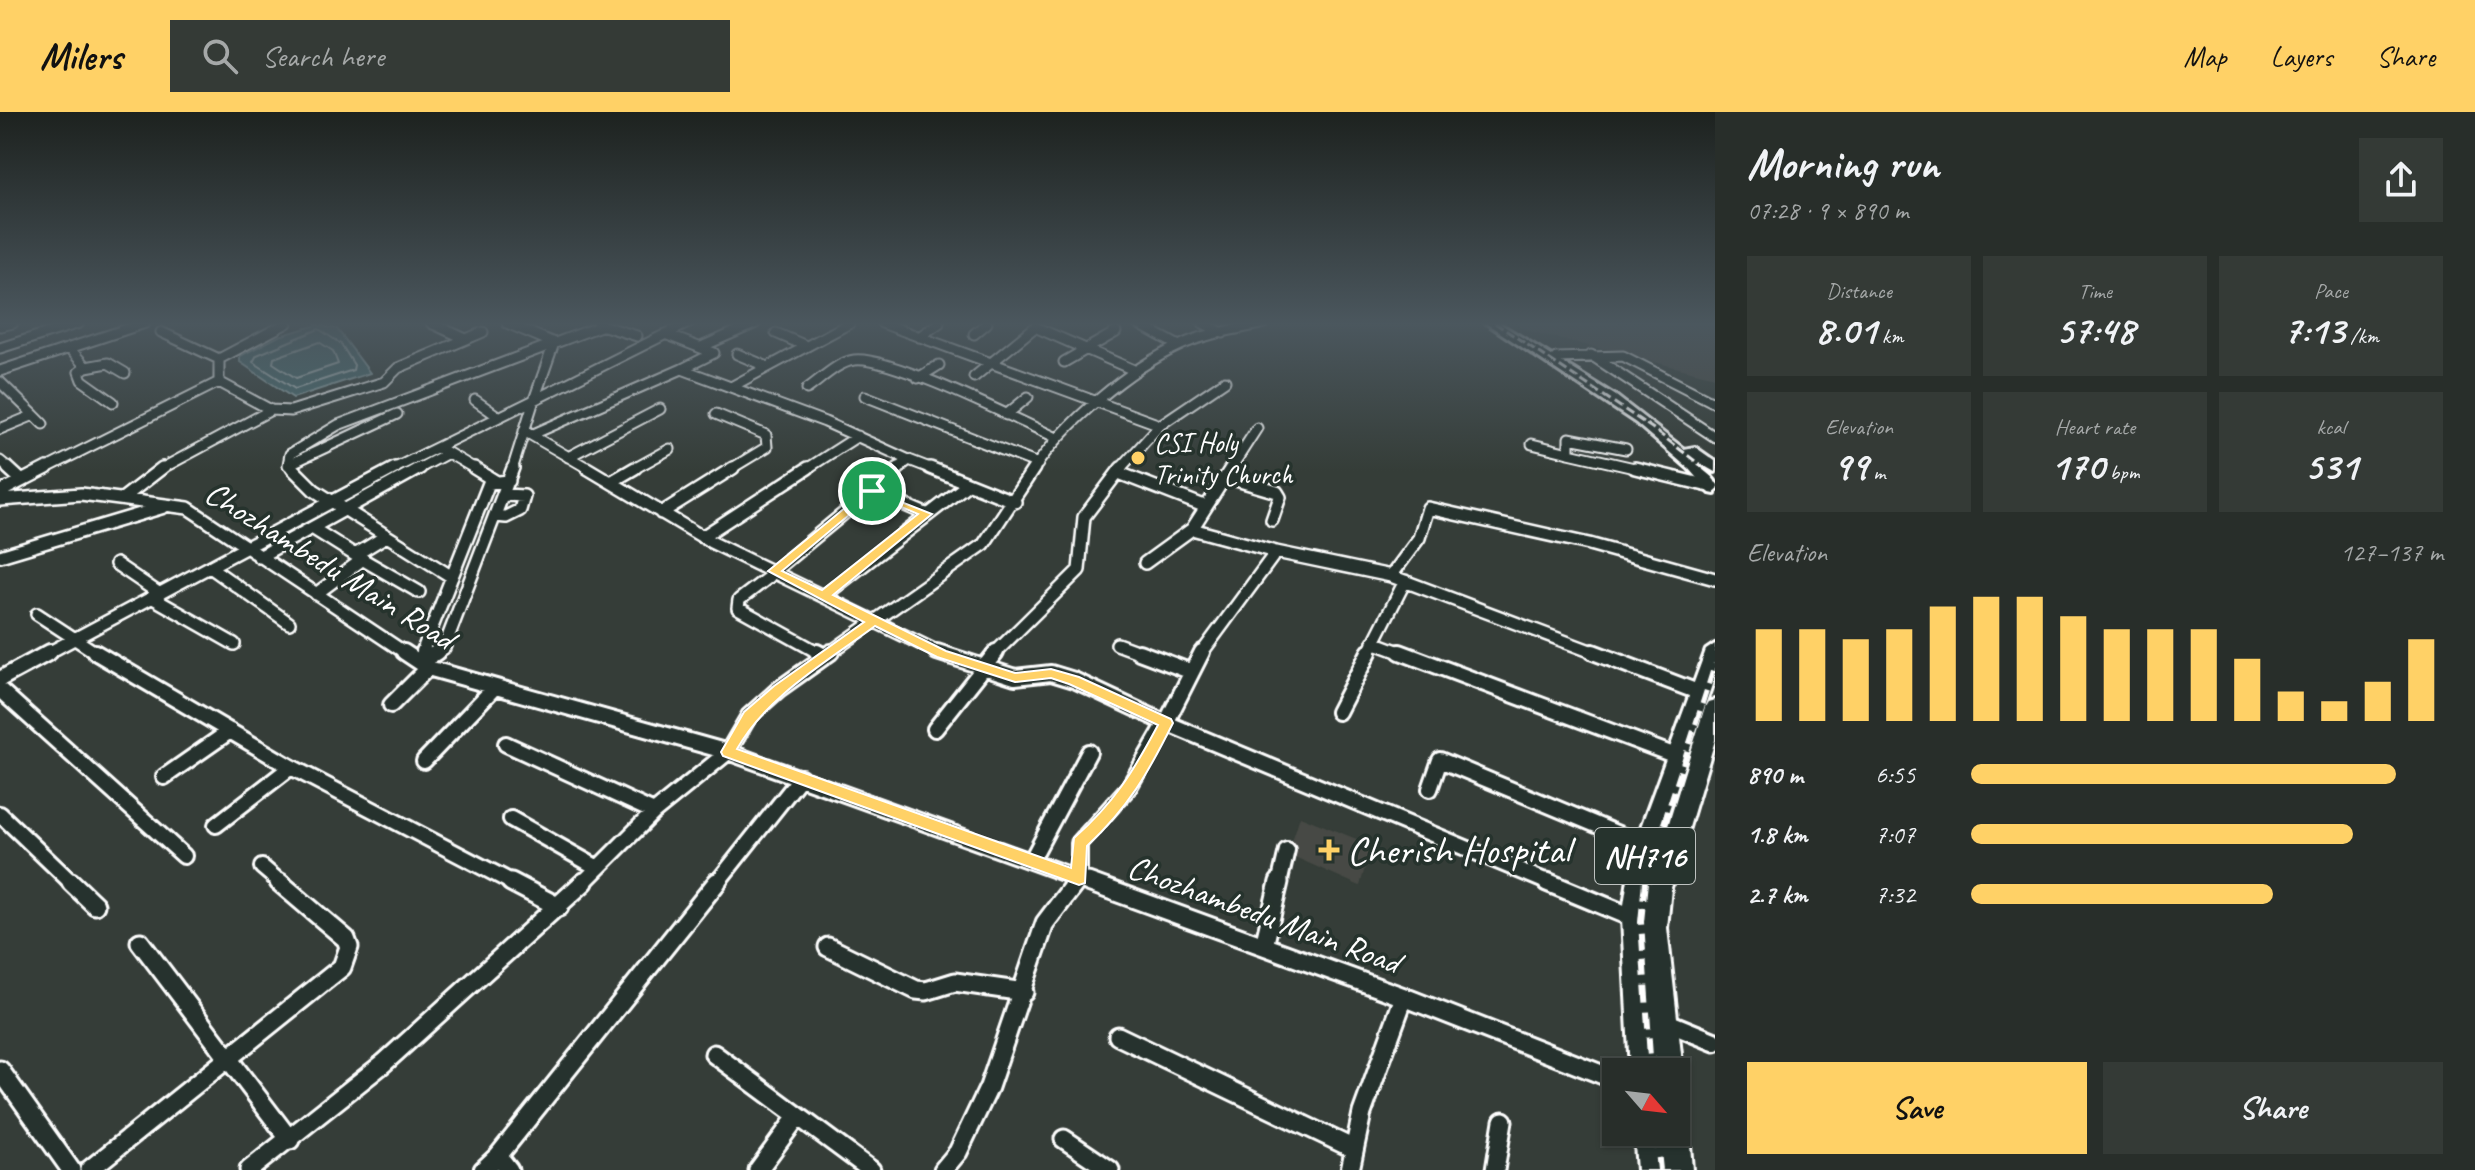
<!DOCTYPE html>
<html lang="en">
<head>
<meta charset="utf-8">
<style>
  :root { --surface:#282e2a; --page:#343a36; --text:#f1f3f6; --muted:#a5a8a8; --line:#444a47; --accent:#ffd166 }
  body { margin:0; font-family:Caveat,sans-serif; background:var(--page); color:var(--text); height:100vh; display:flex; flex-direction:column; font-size:30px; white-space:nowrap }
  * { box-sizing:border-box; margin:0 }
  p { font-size:26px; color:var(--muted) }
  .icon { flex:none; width:44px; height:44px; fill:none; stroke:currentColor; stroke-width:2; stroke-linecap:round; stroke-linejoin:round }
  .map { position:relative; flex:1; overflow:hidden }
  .sheet { display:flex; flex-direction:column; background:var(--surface); width:760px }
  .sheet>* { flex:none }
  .needle { width:52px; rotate:118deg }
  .controls { position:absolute; left:1602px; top:946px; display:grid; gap:16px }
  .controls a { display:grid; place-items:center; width:88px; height:88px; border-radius:0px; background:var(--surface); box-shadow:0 2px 6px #0004,0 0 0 2px var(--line); font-size:40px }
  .pin { position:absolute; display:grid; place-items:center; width:68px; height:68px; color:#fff; margin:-34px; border:4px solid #fff; border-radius:50%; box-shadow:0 2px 8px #0007 }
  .round { display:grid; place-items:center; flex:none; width:84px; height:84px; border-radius:0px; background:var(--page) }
  .head { display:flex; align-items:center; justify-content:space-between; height:136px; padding:0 32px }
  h1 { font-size:44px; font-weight:800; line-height:60px }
  .metrics { display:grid; grid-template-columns:repeat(3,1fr); gap:12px; height:136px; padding:8px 32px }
  .metrics div { display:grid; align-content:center; border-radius:0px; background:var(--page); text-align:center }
  .metrics b { font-size:40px; font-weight:800 }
  .metrics small { font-size:22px; font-weight:400 }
  .metrics p { font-size:22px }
  .chart { height:224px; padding:16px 32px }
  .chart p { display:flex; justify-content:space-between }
  .chart svg { width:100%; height:144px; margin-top:8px; stroke:var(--accent); stroke-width:6 }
  .cta { display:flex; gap:16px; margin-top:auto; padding:16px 32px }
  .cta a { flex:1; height:92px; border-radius:0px; background:var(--accent); color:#111; font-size:32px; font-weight:800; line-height:92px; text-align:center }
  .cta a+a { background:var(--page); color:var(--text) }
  ul { padding:0 32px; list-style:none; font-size:26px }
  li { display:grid; grid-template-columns:128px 96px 1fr; align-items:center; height:60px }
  li i { height:20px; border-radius:10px; background:var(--accent) }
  header { display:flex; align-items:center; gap:48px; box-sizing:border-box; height:112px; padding:0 40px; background:var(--accent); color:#111 }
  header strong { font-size:38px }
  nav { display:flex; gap:44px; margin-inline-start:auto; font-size:28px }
  .search { width:560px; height:72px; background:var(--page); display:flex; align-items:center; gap:20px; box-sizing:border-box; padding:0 28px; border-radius:0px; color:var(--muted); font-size:30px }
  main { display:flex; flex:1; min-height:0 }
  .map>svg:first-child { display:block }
  .built { fill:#474a45 }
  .water { fill:#4a6d70; stroke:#92a7a9; stroke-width:2 }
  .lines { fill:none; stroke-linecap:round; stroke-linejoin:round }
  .shore { stroke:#b7c5c6; stroke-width:2 }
  .minor-far3-casing { stroke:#fff; stroke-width:13 }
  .minor-far2-casing { stroke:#fff; stroke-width:16 }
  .minor-far1-casing { stroke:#fff; stroke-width:20 }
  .minor-casing { stroke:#fff; stroke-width:23 }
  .highway-casing { stroke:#fff; stroke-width:6 }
  .minor-far3 { stroke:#26332d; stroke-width:9 }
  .minor-far2 { stroke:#26332d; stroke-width:11 }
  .minor-far1 { stroke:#26332d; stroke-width:14 }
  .minor { stroke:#26332d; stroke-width:17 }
  .highway { fill:#26332d; fill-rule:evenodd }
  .rail-far3 { stroke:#fff; stroke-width:3; stroke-dasharray:9 4; stroke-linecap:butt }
  .rail-far2 { stroke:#fff; stroke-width:4; stroke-dasharray:11 5; stroke-linecap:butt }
  .rail-far1 { stroke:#fff; stroke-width:5; stroke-dasharray:14 7; stroke-linecap:butt }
  .rail { stroke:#fff; stroke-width:6; stroke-dasharray:17 9; stroke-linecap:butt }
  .route { fill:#ffd166; stroke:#fff; stroke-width:2; fill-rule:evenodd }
  .poi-dot { fill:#ffd166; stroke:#26332d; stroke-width:3 }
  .labels { text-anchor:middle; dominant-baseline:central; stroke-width:7; stroke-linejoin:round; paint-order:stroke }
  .far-poi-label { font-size:28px; fill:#fff; stroke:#26332d; text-anchor:start }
  .shield { fill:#26332d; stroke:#bec2c0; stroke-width:2 }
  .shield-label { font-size:32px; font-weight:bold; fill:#fff }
  .street-label { font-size:34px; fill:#fff; stroke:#26332d }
  .near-poi-label { font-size:40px; fill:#fff; stroke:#26332d; text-anchor:start }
</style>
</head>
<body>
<header>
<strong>Milers</strong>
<div class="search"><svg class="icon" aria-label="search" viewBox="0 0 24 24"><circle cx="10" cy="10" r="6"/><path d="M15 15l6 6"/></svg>Search here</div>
<nav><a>Map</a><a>Layers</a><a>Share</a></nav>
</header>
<main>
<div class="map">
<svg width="1715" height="1058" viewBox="0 0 1715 1058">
  <rect width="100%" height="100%" fill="#353d38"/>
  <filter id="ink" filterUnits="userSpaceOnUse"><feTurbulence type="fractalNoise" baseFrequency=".0125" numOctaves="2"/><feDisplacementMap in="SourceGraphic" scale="16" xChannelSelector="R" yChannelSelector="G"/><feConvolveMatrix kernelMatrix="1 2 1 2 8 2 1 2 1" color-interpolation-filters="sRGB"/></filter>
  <g filter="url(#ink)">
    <!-- built -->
    <path class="built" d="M1515 211H1715V265L1529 219Z
      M1300 704 1371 733 1360 774 1288 742Z"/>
    <!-- water -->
    <path class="water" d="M317 213 337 217 370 261 293 286 240 250V244L279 224Z"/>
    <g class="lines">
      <!-- shore -->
      <path class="shore" d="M319 217 341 232 354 253 353 258 295 277 253 250 257 243Z
        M319 230 333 239 338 252 296 266 273 251 274 246Z"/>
      <!-- minor-far3 casing -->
      <g class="minor-far3-casing">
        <path id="minor-far3" d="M431 211 466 227
          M507 211 554 231
          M882 211 1160 313
          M1137 211 1179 234
          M1203 211 1223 221
          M598 212 637 224
          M0 214 13 211
          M161 220 219 247
          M776 221 806 234
          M665 222 714 241 682 257
          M974 222 987 211
          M919 225 939 211
          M701 235 756 211
          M0 236 79 211
          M69 236 86 255 108 251 125 261
          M737 242 768 255
          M1591 243 1715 325
          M1556 246 1623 244 1715 291
          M1064 250 1116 220
          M86 255 79 260 82 268 113 290
          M0 259 145 211
          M974 265 1035 215 1136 259
          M918 266 939 253
          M0 270 34 303
          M731 275 850 211
          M807 277C820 268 838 250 854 248 888 243 1018 308 1055 325
          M865 284 1038 352
          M475 288 499 305
          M271 298 291 299 384 270 398 256 483 220
          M716 302 766 323 767 335 729 358
          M1006 303 1028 285
          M0 317 34 303 43 312
          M524 319 591 358
          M531 323 682 257 825 310 909 348 896 358
          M1532 332 1569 341
          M1626 337 1569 326V341L1643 358
          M568 345 660 297
          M909 348 935 358
          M0 349 11 358
          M288 353 397 302
          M43 358 219 270V247L287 211
          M159 358 271 298 219 270
          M294 358 288 353 290 342 338 313 603 213
          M391 358 438 335
          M416 358 448 341
          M477 358 438 335 534 288 554 231
          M512 358 534 288 688 211
          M632 358 670 337
          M805 358 858 324
          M1033 358C1065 311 1128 257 1181 233 1206 221 1237 218 1264 211
          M1119 358 1160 313 1225 269
          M1230 358 1257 316"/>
      </g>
      <!-- minor-far2 casing -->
      <g class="minor-far2-casing">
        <path id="minor-far2" d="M8 356 20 367
          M292 356 314 378 452 465
          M474 356 495 369
          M587 356 711 430 942 542
          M930 356 1015 390
          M1231 356 1192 417 1276 440
          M1635 356 1713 375
          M1119 361 1204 394
          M1226 365 1277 380 1280 385 1272 408
          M611 370 635 356
          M872 379 926 402
          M0 380 47 356
          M122 387 162 356
          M0 388 81 382 188 396 407 542
          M661 401 733 356
          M496 404 506 405 520 398 524 384 505 383
          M312 416 355 443 386 424
          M702 425 808 356
          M355 443 419 480
          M0 444 164 395
          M259 445 420 356
          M1145 451 1192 417
          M116 452 160 482
          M210 455 289 511
          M774 459 899 356
          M1391 464 1419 426 1428 396 1589 432 1715 467
          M769 465 739 488 738 496 821 542
          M316 482 363 447
          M824 484 968 372
          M153 486 234 532
          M37 502 98 542
          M1373 530 1405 542
          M1117 532 1144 542
          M46 542 395 356
          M426 542 423 538 489 371 509 369
          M434 542 444 536 513 356
          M828 542 984 432 1034 356
          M994 542 1079 458 1084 405 1121 356
          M1201 542 1276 440 1391 464 1598 542
          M1368 542 1405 469"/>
      </g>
      <!-- minor-far1 casing -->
      <g class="minor-far1-casing">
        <path id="minor-far1" d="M95 540 291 655 515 772
          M404 540 428 556 728 640 1094 772
          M817 540 824 544
          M937 540 1015 565 1051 561 1074 568 1166 611 1129 675 1079 731V766L1075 772
          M1139 540 1192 560
          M1202 540 1166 611 1552 772
          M1400 540 1676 644
          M1593 540 1698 580
          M428 546 437 540
          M0 567 50 540
          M0 578 184 744
          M391 593 428 556 424 540
          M1338 600 1369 540
          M935 617 996 540
          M506 632 654 700
          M424 649 495 575
          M164 665 230 619
          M1430 677 1440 648 1647 734
          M0 702 73 772
          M511 707 598 756
          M216 713 291 655
          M1031 749 1089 640
          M262 755 282 772
          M582 772 654 700 728 640 749 604 779 577 831 540
          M716 772 801 665
          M1279 772 1287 738"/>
      </g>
      <!-- minor casing -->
      <g class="minor-casing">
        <path id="minor" d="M71 770 95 793
          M511 770 559 795
          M1088 770 1404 885 1616 968
          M1547 770 1634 806
          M140 830 290 1028
          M1264 834 1279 770
          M828 835 916 878 926 879 955 870 1024 880
          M1666 910 1715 930
          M1118 924 1354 1037
          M714 942 871 1058
          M0 958 71 1058
          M1064 1027 1110 1058
          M498 1044 509 1058
          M89 1058 342 855 349 835 346 827 279 770
          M249 1058 384 951 584 770
          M483 1058 498 1044 717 770
          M758 1058 797 1005
          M943 1058 958 1040 989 975 1045 811 1076 770
          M1350 1058 1362 1001 1404 885
          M1495 1058 1503 1009"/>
      </g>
      <!-- highway casing -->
      <g class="highway-casing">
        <path id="highway" d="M1486 211H1499L1616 284 1684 337 1695 335 1715 349V360L1701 352 1715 369V382L1710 381 1689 357 1636 311Z
          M1715 532V564L1663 715 1650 772 1705 595 1708 590 1715 588V628L1671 776 1667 816 1683 960 1676 971V960H1657L1655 943 1656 960H1630L1622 806 1628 767 1641 715 1706 538Z
          M1676 1007 1685 1010 1689 1020 1692 1058H1637L1634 1020H1676Z"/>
      </g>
      <!-- minor-far3 -->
      <use href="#minor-far3" class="minor-far3"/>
      <!-- minor-far2 -->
      <use href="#minor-far2" class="minor-far2"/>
      <!-- minor-far1 -->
      <use href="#minor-far1" class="minor-far1"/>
      <!-- minor -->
      <use href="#minor" class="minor"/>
      <!-- highway -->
      <use href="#highway" class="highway"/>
      <!-- rail-far3 -->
      <path class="rail-far3" d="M1495 211 1652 316 1707 358"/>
      <!-- rail-far2 -->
      <path class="rail-far2" d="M1704 356 1715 365"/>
      <!-- rail-far1 -->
      <path class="rail-far1" d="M1644 772 1715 552"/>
      <!-- rail -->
      <path class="rail" d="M1645 770 1641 810 1651 960
        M1656 1020 1660 1058"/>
    </g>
  </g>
  <!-- sky -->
  <linearGradient id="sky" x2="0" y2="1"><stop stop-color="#1d221f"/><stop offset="0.59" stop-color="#4b575e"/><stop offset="1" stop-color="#4b575e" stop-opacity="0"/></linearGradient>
  <rect width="1715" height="359" fill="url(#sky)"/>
  <!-- route -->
  <path class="route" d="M868 377 932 402 833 483 946 539 1015 561 1051 557 1079 565 1171 607 1173 611C1148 661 1129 695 1087 734L1085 771 1079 773 723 644 721 640 744 600 774 574 864 510 768 459ZM873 383 918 402 822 478 782 459ZM875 514 937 545 1015 570 1051 566 1069 572 1158 613C1133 660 1114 691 1074 726L1071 756 737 637C768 583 825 551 875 514Z"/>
  <!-- markers -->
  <g class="poi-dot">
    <circle cx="1138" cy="346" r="8"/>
    <path d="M1325 726h8v8h8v8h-8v8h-8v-8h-8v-8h8z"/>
  </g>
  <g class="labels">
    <!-- far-poi labels -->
    <g class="far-poi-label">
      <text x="1154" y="330">CSI Holy<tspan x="1154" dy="32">Trinity Church</tspan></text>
    </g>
    <!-- shield labels -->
    <rect class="shield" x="1595" y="716" width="100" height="56" rx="6"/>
    <g class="shield-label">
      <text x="1645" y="744">NH716</text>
    </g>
    <!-- street labels -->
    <g class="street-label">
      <text transform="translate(330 453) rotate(32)">Chozhambedu Main Road</text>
      <text transform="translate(1264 802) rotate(20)">Chozhambedu Main Road</text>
    </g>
    <!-- near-poi labels -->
    <g class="near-poi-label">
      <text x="1347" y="738">Cherish Hospital</text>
    </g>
  </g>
</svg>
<div class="controls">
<a><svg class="needle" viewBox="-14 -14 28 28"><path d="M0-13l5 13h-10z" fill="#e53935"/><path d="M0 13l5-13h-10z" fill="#a5a8a8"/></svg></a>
</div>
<div class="pin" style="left:872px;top:379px;background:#1e9e55"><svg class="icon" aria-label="arrive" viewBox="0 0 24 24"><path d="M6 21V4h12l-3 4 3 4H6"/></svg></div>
</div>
<section class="sheet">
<div class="head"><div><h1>Morning run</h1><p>07:28 · 9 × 890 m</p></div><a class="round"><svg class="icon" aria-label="share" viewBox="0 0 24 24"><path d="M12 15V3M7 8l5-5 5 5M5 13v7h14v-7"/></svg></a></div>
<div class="metrics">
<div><p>Distance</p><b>8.01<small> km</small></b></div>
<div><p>Time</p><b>57:48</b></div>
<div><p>Pace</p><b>7:13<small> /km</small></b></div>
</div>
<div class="metrics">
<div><p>Elevation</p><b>99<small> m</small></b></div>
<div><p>Heart rate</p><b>170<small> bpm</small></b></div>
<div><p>kcal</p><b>531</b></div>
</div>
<div class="chart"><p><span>Elevation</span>127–137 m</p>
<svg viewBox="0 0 160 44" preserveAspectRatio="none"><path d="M5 44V16M15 44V16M25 44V19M35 44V16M45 44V9M55 44V6M65 44V6M75 44V12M85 44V16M95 44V16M105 44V16M115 44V25M125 44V35M135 44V38M145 44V32M155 44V19"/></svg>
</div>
<ul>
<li><b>890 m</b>6:55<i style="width:90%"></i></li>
<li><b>1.8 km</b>7:07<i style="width:81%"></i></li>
<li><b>2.7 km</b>7:32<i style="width:64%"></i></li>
</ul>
<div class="cta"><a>Save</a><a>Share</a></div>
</section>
</main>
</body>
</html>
